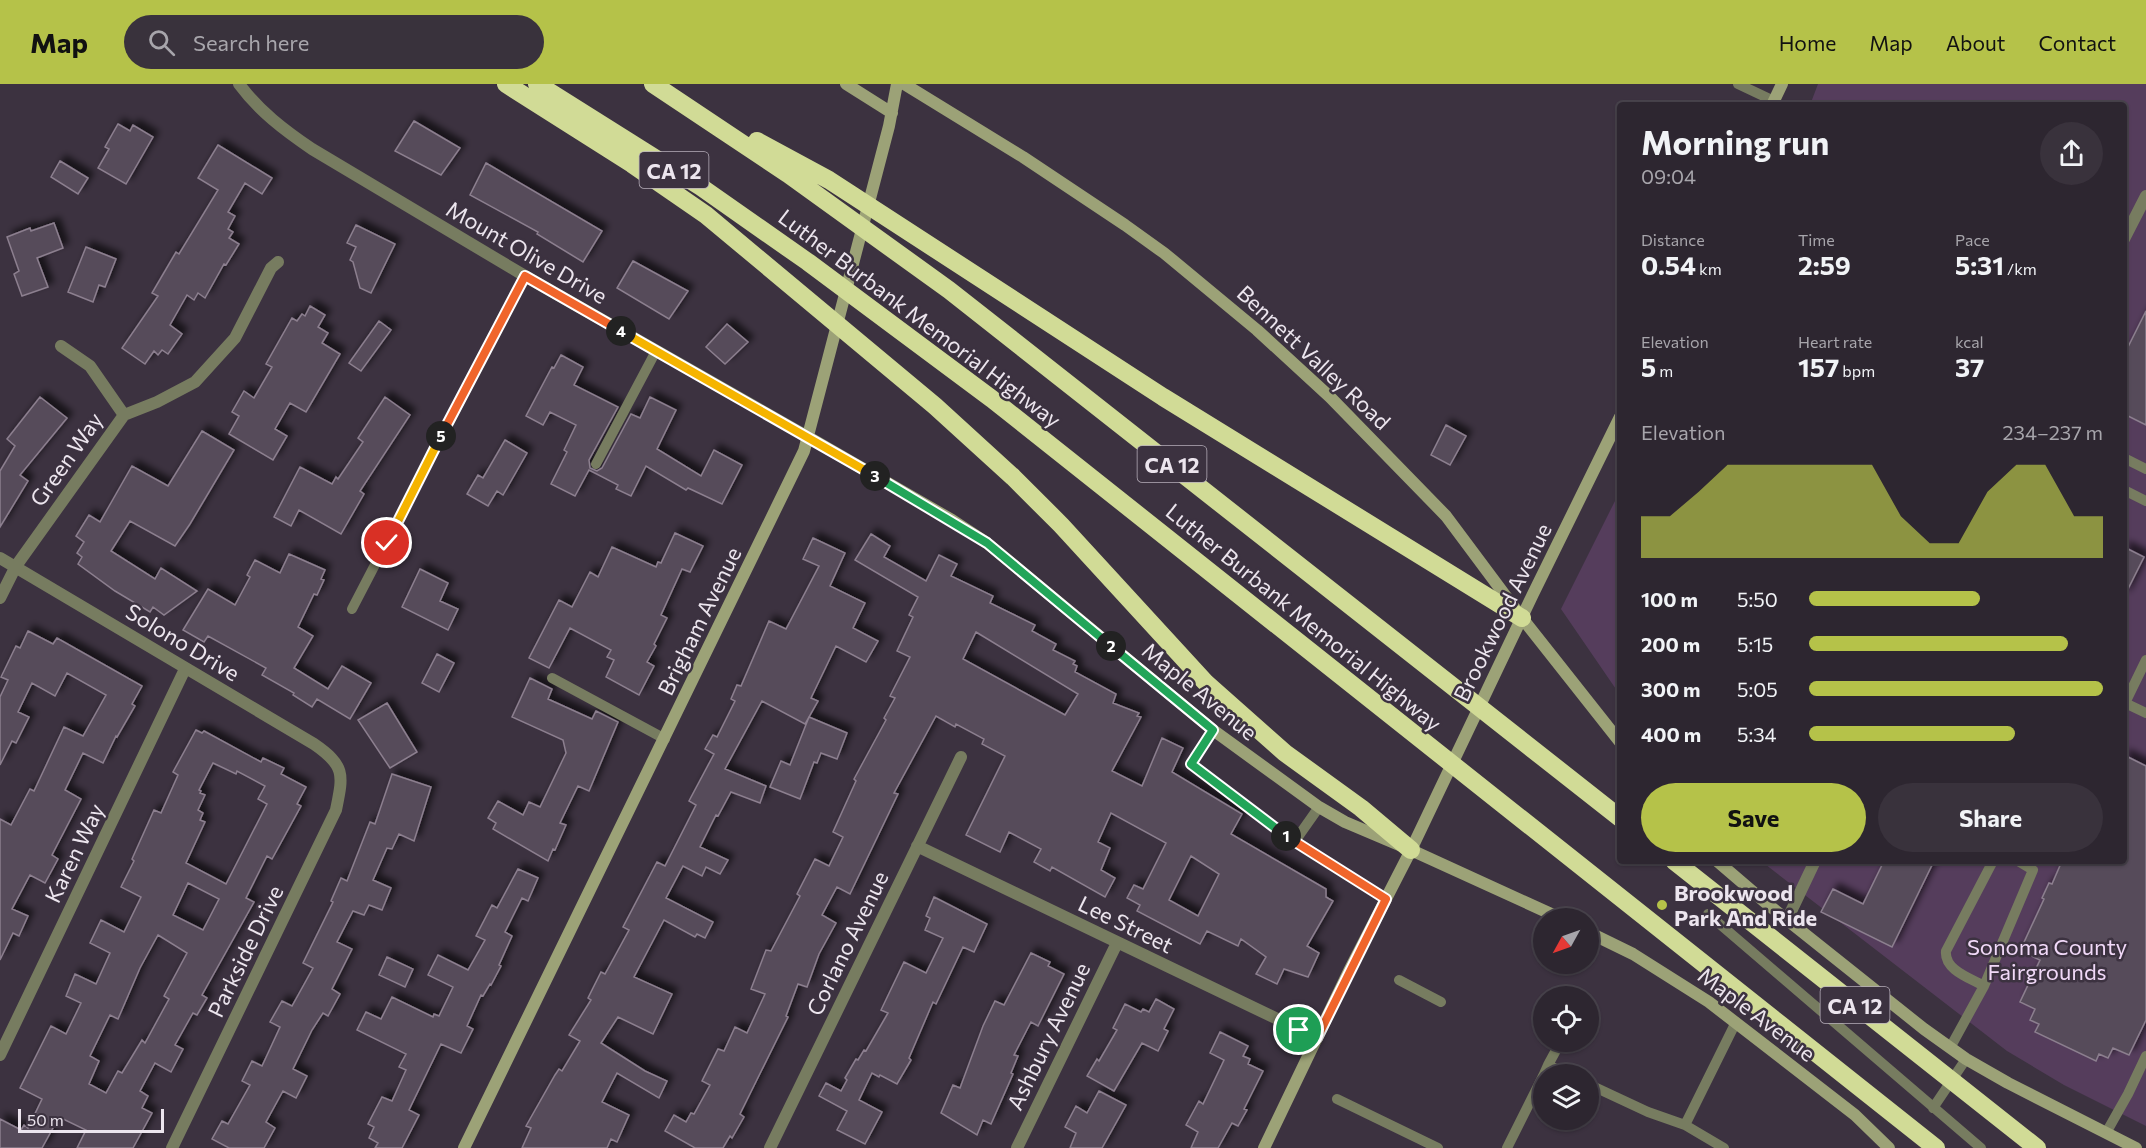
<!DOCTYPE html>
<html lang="en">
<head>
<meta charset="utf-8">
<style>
  :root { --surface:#2d2630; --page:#39323c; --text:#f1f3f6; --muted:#a7a5ab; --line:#48434c; --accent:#b5c249 }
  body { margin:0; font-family:Commissioner,sans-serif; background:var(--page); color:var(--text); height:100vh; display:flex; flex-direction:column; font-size:22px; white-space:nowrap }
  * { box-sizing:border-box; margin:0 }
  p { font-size:20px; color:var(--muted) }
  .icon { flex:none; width:33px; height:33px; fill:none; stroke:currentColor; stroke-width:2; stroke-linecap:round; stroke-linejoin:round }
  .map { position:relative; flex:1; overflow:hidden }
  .details { position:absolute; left:1617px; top:18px; width:510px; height:762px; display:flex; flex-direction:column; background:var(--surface); border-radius:6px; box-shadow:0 2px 4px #0004,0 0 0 2px var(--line) }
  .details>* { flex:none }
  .needle { width:39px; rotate:230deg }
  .buttons { position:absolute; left:1533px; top:824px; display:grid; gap:12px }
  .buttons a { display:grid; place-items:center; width:66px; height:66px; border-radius:50%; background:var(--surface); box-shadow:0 2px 4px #0004,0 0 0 2px var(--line); font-size:30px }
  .scale { position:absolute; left:18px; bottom:15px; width:146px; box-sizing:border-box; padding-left:6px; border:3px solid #ece5ee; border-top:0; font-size:16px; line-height:21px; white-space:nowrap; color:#ece5ee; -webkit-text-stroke:4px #3c3240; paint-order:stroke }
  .pin { position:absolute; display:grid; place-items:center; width:51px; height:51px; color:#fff; margin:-26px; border:3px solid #fff; border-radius:50%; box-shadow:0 2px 6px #0007 }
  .km { position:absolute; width:30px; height:30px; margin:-15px; border-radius:50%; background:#222; color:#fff; font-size:16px; line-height:30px; text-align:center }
  .round { display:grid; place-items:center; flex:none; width:63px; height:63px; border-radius:32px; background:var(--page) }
  .headline { display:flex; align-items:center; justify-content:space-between; height:102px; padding:0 24px }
  h1 { font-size:33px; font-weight:700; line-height:45px }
  .figures { display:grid; grid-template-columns:repeat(3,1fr); gap:9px; height:102px; padding:6px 24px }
  .figures div { display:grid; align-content:center }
  .figures b { font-size:26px; font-weight:700 }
  .figures small { font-size:16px; font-weight:400 }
  .figures p { font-size:16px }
  .chart { height:168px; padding:12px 24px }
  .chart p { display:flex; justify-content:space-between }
  .chart svg { width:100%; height:108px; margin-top:6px; fill:var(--accent); opacity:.7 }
  .action { display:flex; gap:12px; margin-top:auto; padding:12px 24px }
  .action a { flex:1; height:69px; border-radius:36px; background:var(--accent); color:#111; font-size:24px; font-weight:700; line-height:69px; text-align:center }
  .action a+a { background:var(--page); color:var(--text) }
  ul { padding:0 24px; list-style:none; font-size:20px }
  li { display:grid; grid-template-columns:96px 72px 1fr; align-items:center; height:45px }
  li i { height:15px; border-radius:8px; background:var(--accent) }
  header { display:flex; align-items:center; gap:36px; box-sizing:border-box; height:84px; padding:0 30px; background:var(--accent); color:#111 }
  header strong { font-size:28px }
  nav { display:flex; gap:33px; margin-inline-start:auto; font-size:21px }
  .search { width:420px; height:54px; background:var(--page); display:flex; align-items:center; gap:15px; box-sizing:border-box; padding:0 21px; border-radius:33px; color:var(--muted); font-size:22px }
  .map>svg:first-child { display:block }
  .green { fill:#553d5c }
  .building { fill:#574c5a; stroke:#8c7f8f; stroke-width:1.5; fill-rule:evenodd; filter:url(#shadow) }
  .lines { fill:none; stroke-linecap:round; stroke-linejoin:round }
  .lane { stroke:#777c60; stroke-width:10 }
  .street { stroke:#777c60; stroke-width:12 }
  .secondary { stroke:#9ca277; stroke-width:12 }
  .highway { stroke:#d1db96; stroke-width:18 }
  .split-1-casing { stroke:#fff; stroke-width:12 }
  .split-2-casing { stroke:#fff; stroke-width:12 }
  .split-3-casing { stroke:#fff; stroke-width:12 }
  .split-4-casing { stroke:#fff; stroke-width:12 }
  .split-5-casing { stroke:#fff; stroke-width:12 }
  .split-6-casing { stroke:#fff; stroke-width:12 }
  .split-1 { stroke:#f0652b; stroke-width:8 }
  .split-2 { stroke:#22a559; stroke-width:8 }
  .split-3 { stroke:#22a559; stroke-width:8 }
  .split-4 { stroke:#f5b400; stroke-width:8 }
  .split-5 { stroke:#f0652b; stroke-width:8 }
  .split-6 { stroke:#f5b400; stroke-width:8 }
  .poi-dot { fill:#b5c249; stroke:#3c3240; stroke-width:2 }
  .labels { text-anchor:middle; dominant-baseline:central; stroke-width:5; stroke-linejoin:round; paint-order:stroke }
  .shield { fill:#3c3240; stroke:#b7afba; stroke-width:1.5 }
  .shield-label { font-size:21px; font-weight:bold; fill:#ece5ee }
  .street-label { font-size:22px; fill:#ece5ee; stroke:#3c3240 }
  .poi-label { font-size:22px; font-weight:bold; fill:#ece5ee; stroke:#3c3240; text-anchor:start }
  .park-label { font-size:22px; fill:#f1d9f8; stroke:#3c3240 }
</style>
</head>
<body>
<header>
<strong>Map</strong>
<div class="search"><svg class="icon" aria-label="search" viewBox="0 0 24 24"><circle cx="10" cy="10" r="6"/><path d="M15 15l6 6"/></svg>Search here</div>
<nav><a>Home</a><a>Map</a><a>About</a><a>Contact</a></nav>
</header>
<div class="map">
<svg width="2146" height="1064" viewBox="0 0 2146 1064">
  <defs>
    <filter id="shadow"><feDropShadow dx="5.5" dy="-5.5" stdDeviation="3" flood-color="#0009"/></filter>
  </defs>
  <rect width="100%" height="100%" fill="#3c3240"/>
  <!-- green -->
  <path class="green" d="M1818 0H2146V1042L2064 1001 2007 967 1761 777H2124V21H1810Z
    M1620 407V611L1561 525Z"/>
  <!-- building -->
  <path class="building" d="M414 37 460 64 441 91 395 67Z
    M118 40 130 47 133 41 153 53 126 100 98 84 109 65 105 63Z
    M218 61 272 94 262 110 245 99 228 128 235 132 228 145 233 148 229 154 239 160 226 181 224 180 205 214 198 209 194 216 187 211 170 241 182 250 168 270 162 266 158 271 154 267 145 280 122 264 158 212 152 209 176 168 179 170 218 106 198 94Z
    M60 77 88 94 78 110 51 93Z
    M486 79 602 147 583 178 537 150 538 148 470 111Z
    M54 139 63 164 37 174 48 203 22 212 14 190 19 187 7 153 30 144 31 147Z
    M356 141 395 160 371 209 360 204 353 178 350 176 356 163 347 159Z
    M86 163 116 175 105 203 99 201 93 218 68 208Z
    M633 177 688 207 669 235 617 204Z
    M310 222 325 231 318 243 328 249 322 259 340 270 306 328 290 319 275 345 287 352 273 376 229 350 239 332 232 328 244 307 254 314 272 283 266 280 292 234 297 237 302 230 305 232Z
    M2146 227V341L2124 330V271Z
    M379 237 391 246 361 287 349 279Z
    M727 240 748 258 725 280 706 263Z
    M561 271 583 283 574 301 618 323 589 376 590 384 597 387 602 384 631 330 640 334 650 313 676 326 657 365 701 392 714 366 742 381 722 420 688 404 686 406 646 382 631 412 616 405 618 401 589 386 575 412 551 400 567 368 564 366 576 341 550 328 543 341 526 332 552 283 554 284Z
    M40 313 67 334 20 391 28 397 0 443V387L15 362 7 355Z
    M385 313 410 331 360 407 364 410 341 450 299 426 291 442 274 433 300 383 332 400 336 393 338 395 363 358 358 354Z
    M1446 341 1466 352 1450 381 1431 371Z
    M202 347 234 366 190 440 175 462 130 437 111 467 155 495 161 484 197 507 164 531 153 523 150 528 115 507 78 480 82 473 77 469 84 458 76 452 89 431 100 438 132 382 168 402Z
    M505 356 527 369 503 411 497 407 488 422 467 410 478 391 483 394Z
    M675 449 703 462 690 488 682 485 661 531 667 534 654 560 656 562 647 578 654 582 639 611 606 593 614 576 607 573 611 566 570 544 549 584 529 574 559 516 572 523 590 488 598 493 612 463 656 483 658 478 661 479Z
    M871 450 890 462 884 473 926 497 939 471 957 480 951 492 993 512 990 519 1035 541 1032 547 1056 560 1053 566 1075 577 1073 580 1077 582 1075 588 1116 610 1113 619 1139 629 1137 632 1141 633 1112 687 1142 702 1162 654 1183 664 1172 688 1242 730 1231 750 1326 805V813L1333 817 1307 862 1319 869 1308 893 1284 885 1277 900 1256 890 1266 873 1241 855 1238 862 1207 847 1200 860 1137 827 1140 821 1127 814 1134 801 1143 805 1166 759 1111 729 1098 758 1110 764 1101 786 1115 794 1105 813 1052 783 1050 787 1034 778 1041 765 1009 748 1000 768 966 751 1005 672 982 660 984 655 956 640 955 643 936 632 894 709 898 710 850 810 837 803 822 831 836 839 819 870 807 903 798 900 786 932 788 933 740 1030 744 1033 732 1054 730 1052 723 1064H695L665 1047 674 1031 686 1038 691 1029 694 1030 710 1001 702 997 718 965 724 967 735 943 747 949 765 910 751 905 766 866 771 867 800 812 797 810 815 775 829 782 843 753 833 748 856 697 854 695 886 636 884 634 895 614 890 612 910 573 897 567 913 533 909 531 918 513 855 476ZM976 548 1078 610 1065 631 963 575ZM1191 772 1219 790 1198 832 1169 816Z
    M813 454 845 469 830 502 865 519 853 544 878 557 866 578 836 562 811 614 818 617 805 640 762 617 725 685 766 702 760 719 731 708 718 732 716 731 700 763 728 776 720 790 706 783 702 792 683 782 666 814 713 838 705 854 697 850 695 853 664 836 634 893 672 910 653 950 618 933 601 959 645 987 667 997 659 1014 617 989 602 1018 629 1031 617 1058 611 1055 607 1064H522L531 1044 526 1042 555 991 559 985 562 987 580 957 569 951 591 916 588 914 601 888 605 890 629 846 623 843 657 778 665 782 696 721 689 717 714 670 705 665 713 651 717 653 735 617 731 615 737 601 741 602 769 537 786 545 819 482 803 475Z
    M2124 463 2144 473 2124 513Z
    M289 470 325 486 321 495 324 496 317 511 314 510 298 543 313 552 294 584 328 605 342 582 371 599 350 635 317 615 312 623 293 611 294 609 262 591 266 584 208 552 204 558 183 546 208 505 235 521 250 493 247 491 255 476 280 489Z
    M420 485 448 499 440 517 458 525 448 546 402 523Z
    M28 547 53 560 57 554 142 602 132 620 135 622 117 653 116 652 103 679 83 669 65 706 81 715 52 771 58 775 45 799 30 791 12 825 28 832 19 852 13 849 0 876V735L11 741 30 705 34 707 64 643 83 652 106 611 67 589 55 612 32 599 18 628 29 633 16 659 12 657 0 681V613L8 596 1 593 16 562 20 564Z
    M437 570 454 579 439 608 422 599Z
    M530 594 552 605 548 615 592 635 596 627 618 638 589 707 578 702 560 739 566 741 555 766 553 765 548 777 493 745 496 739 488 734 498 717 523 731 529 718 540 723 566 669 563 656 512 633Z
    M387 619 417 668 390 684 358 636Z
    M809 633 847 649 837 675 821 669 817 679 814 678 800 715 770 703 781 677 790 681Z
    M196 646 202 649 204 647 261 678 263 674 284 684 281 690 306 703 297 720 301 722 272 775 267 772 246 814 254 818 202 911 207 914 197 931 193 929 175 961 183 965 171 988 155 979 140 1007 148 1012 142 1024 152 1029 133 1064H77L86 1046 59 1033 42 1064H0V1035L21 1046 24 1041 28 1044 42 1015 20 1004 51 942 66 950 81 919 66 912 75 890 96 900 110 869 90 859 101 836 124 848 141 813 121 803 134 777 132 775 154 726 161 729 178 691 173 688ZM213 679 236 690 237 687 265 702 258 715 267 720 226 800 186 779 205 738 200 736 203 729 198 726 205 711 200 709 201 707 199 706ZM188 799 219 815 203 846 173 831ZM158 851 187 869 164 912 169 915 145 959 142 956 122 989 118 987 106 1009 89 1000 99 977 90 972 110 931 118 935 140 884Z
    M2124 671 2146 682V936L2129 971 2113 964 2108 974 2099 970 2096 977 2035 948 2039 940 2030 936 2035 925 2020 918 2040 876 2020 867 2044 815 2042 814 2049 799 2052 800 2062 777H2124Z
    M392 690 431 703 414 757 399 750 392 765 387 764 373 796 391 804 382 826 369 821 364 831 353 827 337 858 352 865 332 905 340 910 328 932 323 929 312 946 293 985 307 992 296 1014 283 1007 266 1038 275 1044 264 1064H229L212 1055 222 1037 228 1040 250 1001 242 997 252 977 262 982 280 943 270 938 282 917 292 922 313 884 303 879 333 818 331 817 341 794 347 797 370 738 375 740Z
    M1884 777H1934L1892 863 1821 828 1833 805 1863 820Z
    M518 785 538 794 528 817 522 814 505 848 512 852 499 881 501 882 491 901 490 900 483 912 481 911 467 942 473 945 461 969 441 960 409 1026 419 1031 402 1064H375L378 1059 369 1054 374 1043 368 1040 382 1013 392 1017 406 986 399 983 406 970 357 946 366 928 381 935 392 913 433 933 434 930 439 932 453 903 428 891 438 871 468 886 485 856 476 852 492 821 497 824Z
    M934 813 987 840 974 868 963 863 936 920 933 918 909 974 911 976 897 1000 880 991 879 993 872 989 859 1016 882 1028 865 1060 837 1046 847 1027 819 1012 826 999 841 1007 847 996 845 994 856 975 858 976 864 966 866 967 888 929 881 926 904 878 926 889 943 854 925 846 930 834 926 832Z
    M1031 869 1050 878 1048 882 1064 890 1038 942 1031 938 1014 971 1018 972 1011 989 1013 990 991 1040 983 1036 977 1051 941 1029 953 1001 960 1004 983 942 995 917 1004 921Z
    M387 873 413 885 405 903 379 891Z
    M1156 915 1174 925 1164 945 1168 947 1158 967 1142 959 1114 1007 1087 992 1097 975 1099 977 1117 946 1113 944 1125 920 1141 928 1143 925 1149 928Z
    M1220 948 1248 962 1243 972 1250 975 1248 980 1263 987 1244 1025 1247 1026 1238 1042 1232 1039 1218 1064H1191L1198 1048 1186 1041 1199 1017 1203 1020 1224 976 1210 969Z
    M1099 1007 1126 1021 1102 1064H1070L1076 1049 1065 1043 1076 1022 1087 1029Z"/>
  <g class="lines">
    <!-- lane -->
    <path class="lane" d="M1738 0 1774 17
      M2124 374 2146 385
      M596 380 656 267
      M2124 406 2146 417
      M352 525 525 192
      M552 594 665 655
      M2125 619 2146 576
      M2124 621 2125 619 2146 629
      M1213 646 1191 680 1286 752 1386 815
      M1295 757 1319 723
      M1708 830 1981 1064
      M1399 896 1441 918
      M1984 902C1970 894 1944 886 1946 867L1993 777
      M1950 964 1984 902 2033 786 2018 777
      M1548 981 1561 957
      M1544 990 1548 981 1567 990
      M1588 1000 1648 1028 1685 1041 1724 1064
      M1337 1015 1438 1064
      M1933 1024 1966 975
      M1685 1041 1736 938
      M2106 1049 2128 1010 2146 972
      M1507 1064 1544 990"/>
    <!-- street -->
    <path class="street" d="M239 0C259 27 284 46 312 65L525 192 808 353
      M2124 155 2146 112
      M61 262 90 282 124 331
      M0 474 314 660C346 682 343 691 336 726L172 1064
      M0 514 16 482 124 331 157 318 195 298 235 254 271 184 278 178
      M917 762 1317 954
      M1787 836 1815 777
      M0 971 185 585
      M770 1064 961 673
      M1017 1064 1117 859"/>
    <!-- secondary -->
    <path class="secondary" d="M846 0 892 29
      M904 0 1023 73 1125 141 1164 169 1257 246 1330 313 1446 432 1522 534 1620 658
      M1772 21 1782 0
      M808 353 952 436 987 459 1213 646 1319 723 1345 738 1411 766 1560 834
      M1717 777 1766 819 1924 945 1966 975 2008 999 2136 1064
      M1588 848 1633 870 1709 918 1855 1031 1889 1064
      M464 1064 804 367 889 42 897 0
      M1264 1064 1349 887 1411 766 1533 510 1620 333"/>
    <!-- highway -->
    <path class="highway" d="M506 0 632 80 706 131 935 322 1013 393 1061 441 1206 599 1285 669 1361 724 1411 766
      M537 0 701 103 808 178 992 315 1936 1064
      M653 0 788 90 949 206 1620 734
      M757 57 829 96 1163 313 1522 534
      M1674 777 2037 1064"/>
  </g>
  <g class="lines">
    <!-- split-1 casing -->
    <g class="split-1-casing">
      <path id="split-1" d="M1286 752 1386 815 1317 954 1299 946"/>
    </g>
    <!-- split-2 casing -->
    <g class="split-2-casing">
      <path id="split-2" d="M1111 562 1213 646 1191 680 1286 752"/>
    </g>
    <!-- split-3 casing -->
    <g class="split-3-casing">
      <path id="split-3" d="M875 392 987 459 1111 562"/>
    </g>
    <!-- split-4 casing -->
    <g class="split-4-casing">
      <path id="split-4" d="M621 247 875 392"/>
    </g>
    <!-- split-5 casing -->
    <g class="split-5-casing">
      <path id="split-5" d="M441 352 525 192 621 247"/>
    </g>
    <!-- split-6 casing -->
    <g class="split-6-casing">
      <path id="split-6" d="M387 459 441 352"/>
    </g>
    <!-- split-1 -->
    <use href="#split-1" class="split-1"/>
    <!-- split-2 -->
    <use href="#split-2" class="split-2"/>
    <!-- split-3 -->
    <use href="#split-3" class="split-3"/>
    <!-- split-4 -->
    <use href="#split-4" class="split-4"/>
    <!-- split-5 -->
    <use href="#split-5" class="split-5"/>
    <!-- split-6 -->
    <use href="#split-6" class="split-6"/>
  </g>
  <!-- markers -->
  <circle class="poi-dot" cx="1662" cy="821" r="6"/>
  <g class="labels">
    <!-- shield labels -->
    <g class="shield">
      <rect x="639.5" y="68" width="69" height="36" rx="4.5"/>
      <rect x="1137.5" y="362" width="69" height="36" rx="4.5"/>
      <rect x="1820.5" y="903" width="69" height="36" rx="4.5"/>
    </g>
    <g class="shield-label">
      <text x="674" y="86">CA 12</text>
      <text x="1172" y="380">CA 12</text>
      <text x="1855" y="921">CA 12</text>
    </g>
    <!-- street labels -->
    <g class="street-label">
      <text transform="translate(527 168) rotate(30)">Mount Olive Drive</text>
      <text transform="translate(920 234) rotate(37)">Luther Burbank Memorial Highway</text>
      <text transform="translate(1314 273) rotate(43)">Bennett Valley Road</text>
      <text transform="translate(66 375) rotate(-55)">Green Way</text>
      <text transform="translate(1502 528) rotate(-64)">Brookwood Avenue</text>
      <text transform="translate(1304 533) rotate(39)">Luther Burbank Memorial Highway</text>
      <text transform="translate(699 537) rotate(-64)">Brigham Avenue</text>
      <text transform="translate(183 558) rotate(31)">Solono Drive</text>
      <text transform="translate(1200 607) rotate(39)">Maple Avenue</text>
      <text transform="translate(74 769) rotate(-64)">Karen Way</text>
      <text transform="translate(1126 840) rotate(26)">Lee Street</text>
      <text transform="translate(847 859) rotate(-64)">Corlano Avenue</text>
      <text transform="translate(245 867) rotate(-64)">Parkside Drive</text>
      <text transform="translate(1757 930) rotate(37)">Maple Avenue</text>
      <text transform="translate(1048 952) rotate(-64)">Ashbury Avenue</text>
    </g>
    <!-- poi labels -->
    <g class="poi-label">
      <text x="1674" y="808">Brookwood<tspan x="1674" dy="25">Park And Ride</tspan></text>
    </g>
    <!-- park labels -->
    <g class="park-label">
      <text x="2047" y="862">Sonoma County<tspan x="2047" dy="25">Fairgrounds</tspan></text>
    </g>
  </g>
</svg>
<div class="buttons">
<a><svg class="needle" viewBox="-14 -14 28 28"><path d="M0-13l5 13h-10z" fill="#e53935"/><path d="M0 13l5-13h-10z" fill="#a7a5ab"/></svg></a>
<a><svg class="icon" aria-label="locate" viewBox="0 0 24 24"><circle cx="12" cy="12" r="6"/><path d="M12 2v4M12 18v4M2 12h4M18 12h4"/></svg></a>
<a><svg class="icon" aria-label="layers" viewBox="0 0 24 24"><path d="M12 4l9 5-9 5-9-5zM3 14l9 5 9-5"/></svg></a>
</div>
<div class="scale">50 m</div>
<div class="pin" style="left:1299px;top:946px;background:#1e9e55"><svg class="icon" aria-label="arrive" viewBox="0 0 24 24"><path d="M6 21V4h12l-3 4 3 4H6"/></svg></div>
<div class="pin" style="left:387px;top:459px;background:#d93025"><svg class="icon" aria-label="check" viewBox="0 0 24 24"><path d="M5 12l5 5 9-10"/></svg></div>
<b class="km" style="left:1286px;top:752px">1</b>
<b class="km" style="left:1111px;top:562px">2</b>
<b class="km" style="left:875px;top:392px">3</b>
<b class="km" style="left:621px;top:247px">4</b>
<b class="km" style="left:441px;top:352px">5</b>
<section class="details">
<div class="headline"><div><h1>Morning run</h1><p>09:04</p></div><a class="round"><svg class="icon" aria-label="share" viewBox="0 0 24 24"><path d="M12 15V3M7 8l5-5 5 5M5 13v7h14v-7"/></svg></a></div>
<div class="figures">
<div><p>Distance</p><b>0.54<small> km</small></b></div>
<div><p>Time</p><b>2:59</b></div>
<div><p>Pace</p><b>5:31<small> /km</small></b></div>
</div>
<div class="figures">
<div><p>Elevation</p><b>5<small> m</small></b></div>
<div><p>Heart rate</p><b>157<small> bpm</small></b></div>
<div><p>kcal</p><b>37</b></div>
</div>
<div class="chart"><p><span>Elevation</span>234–237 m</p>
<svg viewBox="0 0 160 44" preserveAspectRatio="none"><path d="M0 44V27L10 27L20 17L30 6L40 6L50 6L60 6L70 6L80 6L90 27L100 38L110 38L120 17L130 6L140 6L150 27L160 27V44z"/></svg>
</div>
<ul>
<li><b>100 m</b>5:50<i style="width:58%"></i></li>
<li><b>200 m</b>5:15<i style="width:88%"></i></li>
<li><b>300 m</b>5:05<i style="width:100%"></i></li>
<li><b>400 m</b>5:34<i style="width:70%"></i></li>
</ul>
<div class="action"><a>Save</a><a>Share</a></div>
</section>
</div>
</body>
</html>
